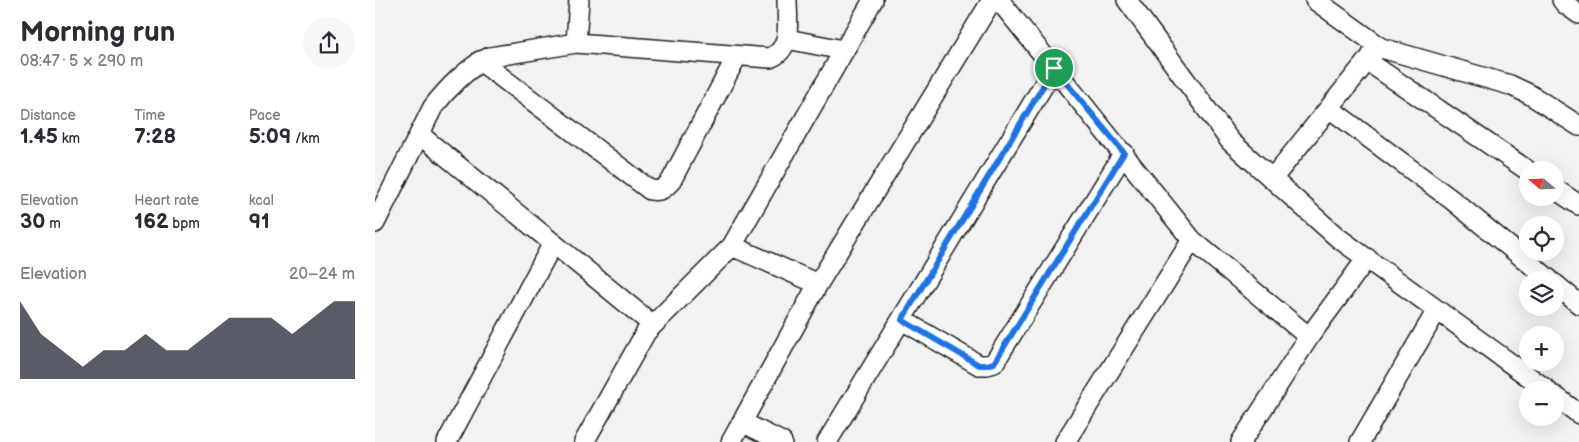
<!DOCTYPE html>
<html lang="en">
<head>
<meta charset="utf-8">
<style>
  :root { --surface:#fff; --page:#f7f7f7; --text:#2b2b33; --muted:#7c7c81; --accent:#111827 }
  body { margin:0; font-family:"Balsamiq Sans",sans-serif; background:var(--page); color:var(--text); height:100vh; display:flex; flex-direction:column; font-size:19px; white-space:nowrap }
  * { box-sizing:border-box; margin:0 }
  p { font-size:16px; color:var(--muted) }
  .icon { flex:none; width:28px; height:28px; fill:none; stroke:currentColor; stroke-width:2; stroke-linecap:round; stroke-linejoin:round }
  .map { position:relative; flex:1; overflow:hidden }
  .sheet { display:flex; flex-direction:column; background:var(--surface); width:375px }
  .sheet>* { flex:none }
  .needle { width:32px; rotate:289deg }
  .controls { position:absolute; left:1144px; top:161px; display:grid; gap:10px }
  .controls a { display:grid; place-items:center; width:45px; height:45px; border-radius:50%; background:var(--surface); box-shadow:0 5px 20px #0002; font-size:25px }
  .pin { position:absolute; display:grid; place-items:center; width:42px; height:42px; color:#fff; margin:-21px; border:2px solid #fff; border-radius:50%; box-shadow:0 1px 5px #0007 }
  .round { display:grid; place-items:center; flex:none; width:52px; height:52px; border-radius:26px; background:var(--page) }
  .summary { display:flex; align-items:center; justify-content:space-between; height:85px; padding:0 20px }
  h1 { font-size:28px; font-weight:700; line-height:38px }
  .metrics { display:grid; grid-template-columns:repeat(3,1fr); gap:8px; height:85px; padding:5px 20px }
  .metrics div { display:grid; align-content:center }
  .metrics b { font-size:21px; font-weight:700 }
  .metrics small { font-size:14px; font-weight:400 }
  .metrics p { font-size:14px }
  .chart { height:140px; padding:10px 20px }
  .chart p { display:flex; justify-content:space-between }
  .chart svg { width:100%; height:90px; margin-top:5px; fill:var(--accent); opacity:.7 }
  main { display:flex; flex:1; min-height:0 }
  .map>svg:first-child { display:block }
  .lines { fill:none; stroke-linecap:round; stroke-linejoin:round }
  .minor-casing { stroke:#1c1c1c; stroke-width:22 }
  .minor { stroke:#fff; stroke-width:19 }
  .route-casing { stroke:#fff; stroke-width:10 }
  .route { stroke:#1a73e8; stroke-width:6 }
</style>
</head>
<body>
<main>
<section class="sheet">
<div class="summary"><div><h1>Morning run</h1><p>08:47 · 5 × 290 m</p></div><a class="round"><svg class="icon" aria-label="share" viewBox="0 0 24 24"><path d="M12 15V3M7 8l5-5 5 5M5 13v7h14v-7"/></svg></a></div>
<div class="metrics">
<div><p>Distance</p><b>1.45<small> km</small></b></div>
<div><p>Time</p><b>7:28</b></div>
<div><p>Pace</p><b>5:09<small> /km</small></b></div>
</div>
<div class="metrics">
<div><p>Elevation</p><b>30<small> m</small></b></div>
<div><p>Heart rate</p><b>162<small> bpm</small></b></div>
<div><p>kcal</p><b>91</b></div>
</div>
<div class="chart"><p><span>Elevation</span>20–24 m</p>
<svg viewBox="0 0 160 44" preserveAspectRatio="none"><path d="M0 44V6L10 22L20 30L30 38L40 30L50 30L60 22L70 30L80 30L90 22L100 14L110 14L120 14L130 22L140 14L150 6L160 6V44z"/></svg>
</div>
</section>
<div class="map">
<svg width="1204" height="442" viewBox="0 0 1204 442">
  <rect width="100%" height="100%" fill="#f2f2f2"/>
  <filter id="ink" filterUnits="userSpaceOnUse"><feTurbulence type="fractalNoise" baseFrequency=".02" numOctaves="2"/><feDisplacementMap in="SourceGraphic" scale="10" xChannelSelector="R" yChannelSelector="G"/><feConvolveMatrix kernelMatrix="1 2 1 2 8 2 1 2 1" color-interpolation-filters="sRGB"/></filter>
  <g filter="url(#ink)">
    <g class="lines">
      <!-- minor casing -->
      <g class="minor-casing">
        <path id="minor" d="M204 0 201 43 395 58C418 49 412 21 412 0
          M498 0 357 246 443 284 617 0
          M624 0 817 240 934 337
          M752 0 855 141 962 237 1172 390
          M940 0 1001 44 1003 47 996 56
          M1187 0 1190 4 1204 14
          M412 39 468 50
          M1003 47 1135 85 1154 94 1204 126
          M105 61 275 190C285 192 289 189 296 181L362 56
          M954 108 1077 200 1175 280
          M45 135 178 243
          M897 179 992 61 1152 170
          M1180 189 1204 205
          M0 223 58 107C71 90 95 65 115 57L201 43
          M1180 284 1204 304
          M527 320 604 365H612L619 363 749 153
          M1180 396 1204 414
          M367 422 407 442
          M72 442 178 243 278 325
          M209 442 271 332 357 246
          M356 442 443 284
          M452 442 679 68
          M690 442 817 240
          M866 442 934 337 992 258
          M985 442 1062 310"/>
      </g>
      <!-- minor -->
      <use href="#minor" class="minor"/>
    </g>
  </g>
  <g class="lines" filter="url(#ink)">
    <!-- route casing -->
    <g class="route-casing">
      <path id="route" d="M679 68 749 153 619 363 612 365H604L527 320Z"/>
    </g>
    <!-- route -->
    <use href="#route" class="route"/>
  </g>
</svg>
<div class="controls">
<a><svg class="needle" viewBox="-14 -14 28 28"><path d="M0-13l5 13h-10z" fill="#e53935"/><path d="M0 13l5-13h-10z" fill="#7c7c81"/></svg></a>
<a><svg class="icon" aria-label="locate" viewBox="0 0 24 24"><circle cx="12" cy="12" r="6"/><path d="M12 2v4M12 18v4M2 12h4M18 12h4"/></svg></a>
<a><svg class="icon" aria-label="layers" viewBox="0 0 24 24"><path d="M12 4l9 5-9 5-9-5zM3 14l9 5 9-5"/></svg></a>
<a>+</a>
<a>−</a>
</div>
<div class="pin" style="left:679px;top:68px;background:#1e9e55"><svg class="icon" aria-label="arrive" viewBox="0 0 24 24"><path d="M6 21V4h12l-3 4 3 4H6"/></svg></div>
</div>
</main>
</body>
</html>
